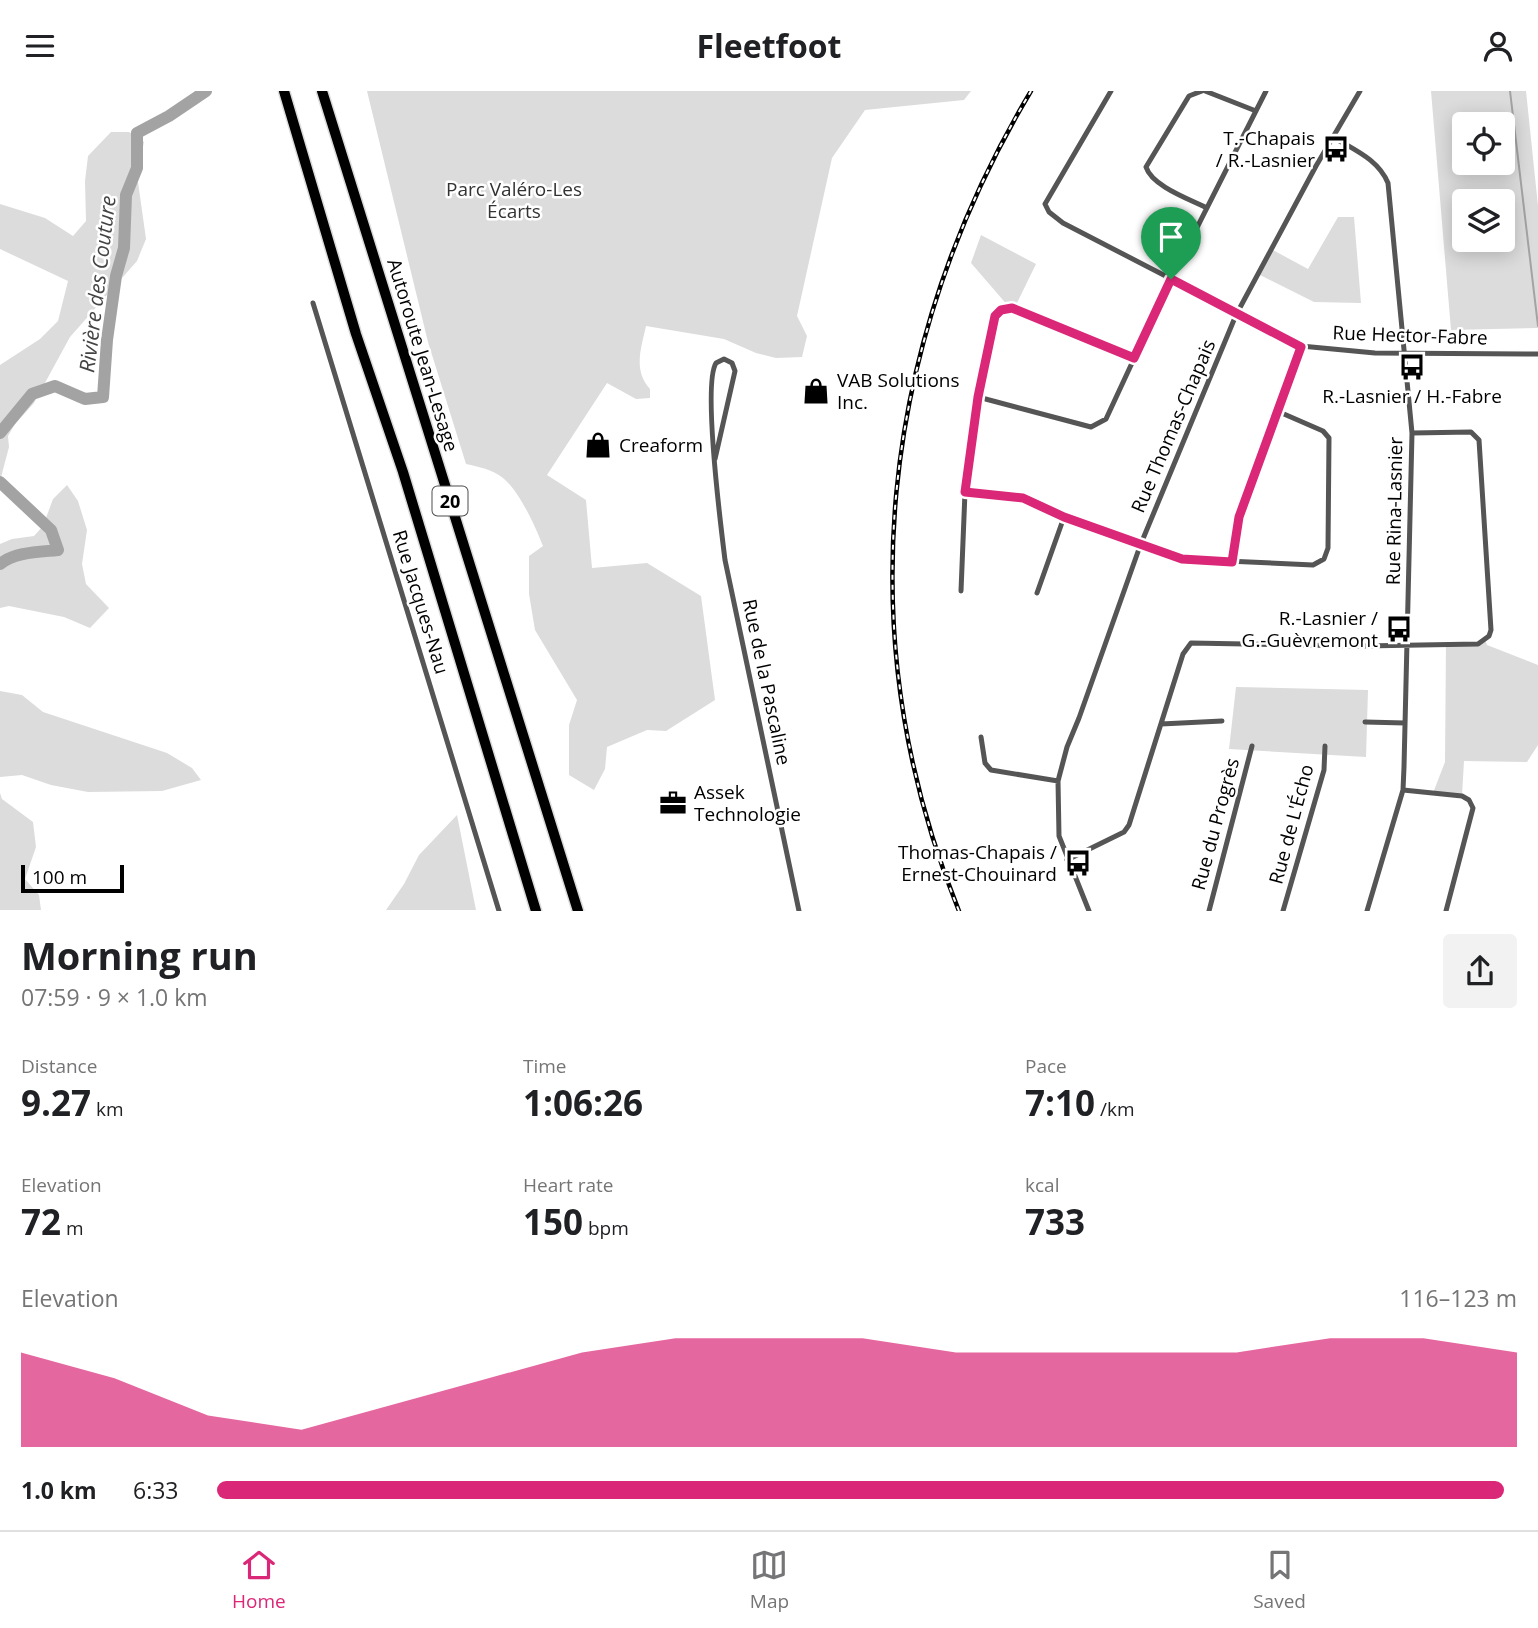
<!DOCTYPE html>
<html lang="en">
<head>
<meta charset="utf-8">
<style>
  :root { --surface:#fff; --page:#f2f2f2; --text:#202124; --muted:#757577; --line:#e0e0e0; --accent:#db2777 }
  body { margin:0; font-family:"Open Sans",sans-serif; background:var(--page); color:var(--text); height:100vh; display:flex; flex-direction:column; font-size:26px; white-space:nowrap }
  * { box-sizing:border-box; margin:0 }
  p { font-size:23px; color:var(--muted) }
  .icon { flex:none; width:38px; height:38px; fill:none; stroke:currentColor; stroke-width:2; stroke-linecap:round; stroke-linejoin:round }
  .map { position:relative; height:820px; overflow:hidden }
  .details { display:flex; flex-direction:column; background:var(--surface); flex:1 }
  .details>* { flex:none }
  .fabs { position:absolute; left:1452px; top:21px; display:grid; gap:14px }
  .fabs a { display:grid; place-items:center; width:63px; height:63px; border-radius:7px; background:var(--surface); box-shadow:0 4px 18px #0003; font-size:35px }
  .scale { position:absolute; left:21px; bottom:18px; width:103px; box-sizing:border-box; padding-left:7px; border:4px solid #000; border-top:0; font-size:19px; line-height:24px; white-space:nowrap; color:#000; -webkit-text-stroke:5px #fff; paint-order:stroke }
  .pin { position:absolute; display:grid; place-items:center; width:60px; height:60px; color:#fff; margin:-72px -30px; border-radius:50% 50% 50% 0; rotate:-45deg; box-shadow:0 0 7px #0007 }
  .pin .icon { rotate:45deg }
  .round { display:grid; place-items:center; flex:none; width:74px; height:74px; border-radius:7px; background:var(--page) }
  .overview { display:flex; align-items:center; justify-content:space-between; height:119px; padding:0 21px }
  h1 { font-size:38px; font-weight:700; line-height:52px }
  .metrics { display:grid; grid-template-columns:repeat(3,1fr); gap:10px; height:119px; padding:7px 21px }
  .metrics div { display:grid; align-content:center }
  .metrics b { font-size:35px; font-weight:700 }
  .metrics small { font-size:19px; font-weight:400 }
  .metrics p { font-size:19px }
  .chart { height:196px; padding:14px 21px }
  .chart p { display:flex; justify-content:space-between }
  .chart svg { width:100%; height:126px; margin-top:7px; fill:var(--accent); opacity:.7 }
  ul { padding:0 21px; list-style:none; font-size:23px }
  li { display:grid; grid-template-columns:112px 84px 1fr; align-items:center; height:52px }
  li i { height:18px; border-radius:9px; background:var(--accent) }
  header { display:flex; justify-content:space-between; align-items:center; height:91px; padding:0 21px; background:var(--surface); font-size:32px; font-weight:700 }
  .menu { display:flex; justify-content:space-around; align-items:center; height:98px; border-top:2px solid var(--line); background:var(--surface); font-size:19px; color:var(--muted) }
  .menu a { display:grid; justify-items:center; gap:4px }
  .menu .on { color:var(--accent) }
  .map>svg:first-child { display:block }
  .green { fill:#dcdcdc; fill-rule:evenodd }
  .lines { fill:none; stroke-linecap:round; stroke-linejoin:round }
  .stream { stroke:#a3a3a3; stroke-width:2 }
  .river { stroke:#a3a3a3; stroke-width:12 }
  .highway-casing { stroke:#dbdbdb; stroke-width:13 }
  .street { stroke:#555; stroke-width:5 }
  .highway { stroke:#000; stroke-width:10 }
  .rail-casing { stroke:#000; stroke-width:4.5 }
  .rail { stroke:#fff; stroke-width:2; stroke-dasharray:5; stroke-linecap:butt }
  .route-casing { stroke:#fff; stroke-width:14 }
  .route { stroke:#db2777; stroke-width:9 }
  .labels { text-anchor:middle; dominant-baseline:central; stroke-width:5; stroke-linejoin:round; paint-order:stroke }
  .shield { fill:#fff; stroke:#4c4c4c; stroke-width:2 }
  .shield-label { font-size:18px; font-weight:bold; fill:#000 }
  .poi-label { font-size:19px; fill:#000; stroke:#fff; text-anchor:end }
  .park-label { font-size:19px; fill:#333; stroke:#fff }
  .street-label { font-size:19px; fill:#000; stroke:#fff }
  .water-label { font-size:21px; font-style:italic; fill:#444; stroke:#fff }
</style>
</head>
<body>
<header><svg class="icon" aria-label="menu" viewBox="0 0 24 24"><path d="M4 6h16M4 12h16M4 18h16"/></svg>Fleetfoot<svg class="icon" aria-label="person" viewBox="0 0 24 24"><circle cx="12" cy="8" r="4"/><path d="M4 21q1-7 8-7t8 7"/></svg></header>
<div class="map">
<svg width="1538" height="820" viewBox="0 0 1538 820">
  <rect width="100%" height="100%" fill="#fff"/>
  <!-- green -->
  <path class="green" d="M367 0H971L964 9 865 19 832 67 797 225 807 245 802 266 776 267 756 262 724 248 646 235C641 258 633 279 650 298V307L636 308 607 292 547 384 586 409 592 477 647 472 701 505 715 609 666 640 647 639 607 656 605 678 594 699 569 684V634L577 609 535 539 529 503V465L543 455C535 435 520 401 503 387 492 378 479 376 466 373L428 251Z
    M1431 0H1526L1538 115V237L1451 239ZM1465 33H1503V72H1465ZM1465 110H1503V149H1465Z
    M111 41H129L144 51 137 84 146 148 137 170 70 246 34 312 15 333 8 345 9 356 0 390V274L40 248 58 230 68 190 0 158V113L45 127 73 145 86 130 85 90 88 65Z
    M1338 126H1354L1361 212 1314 211 1258 183 1271 158 1308 178Z
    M981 144 1036 173 1014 218 1009 216 971 172Z
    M67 394 78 410 87 439 82 473 86 493 109 517 90 537 64 526 9 515 0 517V453L12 448 34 445 43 435 53 408Z
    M1485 549 1487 554 1538 574V654L1527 671 1464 670 1462 705 1433 702 1445 671 1446 552 1478 553Z
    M1236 596 1368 599 1366 666 1229 658Z
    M0 600 22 604 43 621 167 662 192 677 201 689 162 700 88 701 51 694 22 684 0 686Z
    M0 702 2 708 33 731 36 756 25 788 39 804 41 819H0Z
    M457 724 476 819H386L404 793 419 764Z"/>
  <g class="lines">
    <!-- stream -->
    <path class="stream" d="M1510 0 1538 235"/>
    <!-- river -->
    <path class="river" d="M0 342 32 303 55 295 85 308 103 306 107 249 116 185 124 157 126 104 137 77V42L169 25 206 0
      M0 391 51 439 58 459C39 461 15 461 0 473"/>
    <!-- highway casing -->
    <g class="highway-casing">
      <path id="highway" d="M284 0 356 243 403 381 536 820
        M322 0 578 820"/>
    </g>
    <!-- street -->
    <path class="street" d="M1111 0 1045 113 1049 121 1063 132 1301 255 1375 262 1538 263
      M1202 0 1189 5 1146 76C1152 95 1189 108 1207 117
      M1205 0 1256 20
      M1333 46C1354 59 1378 68 1388 92L1412 342 1404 676 1403 699 1367 820
      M313 212 499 820
      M978 306 1091 336 1106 328 1171 188 1266 0
      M715 368 735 280 732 272 724 268 716 272C703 293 721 437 725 469L799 820
      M965 401 1022 407 1064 426 1182 468 1313 474 1324 468 1328 457 1329 347 1323 340 1277 320
      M1232 471 1239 426 1301 255
      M961 500 965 401 978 306 995 225C1001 219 1005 215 1014 218L1134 267
      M1037 502 1064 426
      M1365 631 1405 632
      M1161 633 1222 630
      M981 646 985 672 991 679 1058 690
      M1403 699 1462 705 1469 709 1473 717 1446 820
      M1067 769 1124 741 1129 734 1183 563 1191 552 1363 555 1478 553 1489 545 1491 539 1479 349 1471 341 1412 342
      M1089 820 1059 745 1058 690 1067 656 1079 627 1140 455 1236 224 1316 75 1360 0
      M1209 820 1252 655
      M1283 820 1324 679 1325 655"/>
    <!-- highway -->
    <use href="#highway" class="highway"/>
    <!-- rail casing -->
    <g class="rail-casing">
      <path id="rail" d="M959 820C847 544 880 253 1031 0"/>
    </g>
    <!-- rail -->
    <use href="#rail" class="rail"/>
  </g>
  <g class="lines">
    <!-- route casing -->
    <g class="route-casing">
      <path id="route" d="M1171 188 1301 256 1239 426 1232 471 1182 468 1064 426 1023 407 965 401 978 306 995 225 1001 219 1012 217 1134 267Z"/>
    </g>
    <!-- route -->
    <use href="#route" class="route"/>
  </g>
  <!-- icons -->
  <defs>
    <g id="bus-bare" transform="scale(2.1)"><path d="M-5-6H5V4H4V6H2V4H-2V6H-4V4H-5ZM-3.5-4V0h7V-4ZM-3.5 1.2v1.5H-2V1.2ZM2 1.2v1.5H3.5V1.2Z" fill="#000" stroke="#fff" stroke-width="2.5" paint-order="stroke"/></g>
    <g id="shop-bare" transform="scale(2.1)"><path d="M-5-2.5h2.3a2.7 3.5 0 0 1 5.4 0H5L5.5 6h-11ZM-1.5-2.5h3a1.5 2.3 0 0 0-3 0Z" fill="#000" stroke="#fff" stroke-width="2.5" paint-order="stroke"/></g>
    <g id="office-bare" transform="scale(2.1)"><path d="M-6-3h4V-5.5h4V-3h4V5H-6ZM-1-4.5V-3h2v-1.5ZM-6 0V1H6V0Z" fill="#000" stroke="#fff" stroke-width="2.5" paint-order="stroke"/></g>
  </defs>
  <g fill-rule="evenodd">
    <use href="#bus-bare" x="1336" y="58"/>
    <use href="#bus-bare" x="1412" y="276"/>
    <use href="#shop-bare" x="816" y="300"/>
    <use href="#shop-bare" x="598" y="354"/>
    <use href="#bus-bare" x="1399" y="538"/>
    <use href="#office-bare" x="673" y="712"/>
    <use href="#bus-bare" x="1078" y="772"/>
  </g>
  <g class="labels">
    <!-- shield labels -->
    <rect class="shield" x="432.5" y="395.5" width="35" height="29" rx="5"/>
    <g class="shield-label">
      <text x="450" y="410">20</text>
    </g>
    <!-- poi labels -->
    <g class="poi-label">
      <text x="1315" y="47">T.-Chapais<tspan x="1315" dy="22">/ R.-Lasnier</tspan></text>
      <text x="837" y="289" text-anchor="start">VAB Solutions<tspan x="837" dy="22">Inc.</tspan></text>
      <text x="1412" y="305" text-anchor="middle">R.-Lasnier / H.-Fabre</text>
      <text x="619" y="354" text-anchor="start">Creaform</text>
      <text x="1378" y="527">R.-Lasnier /<tspan x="1378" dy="22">G.-Guèvremont</tspan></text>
      <text x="694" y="701" text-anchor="start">Assek<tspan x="694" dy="22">Technologie</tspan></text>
      <text x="1057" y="761">Thomas-Chapais /<tspan x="1057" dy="22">Ernest-Chouinard</tspan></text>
    </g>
    <!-- park labels -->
    <g class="park-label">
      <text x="514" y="98">Parc Valéro-Les<tspan x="514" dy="22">Écarts</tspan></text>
    </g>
    <!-- street labels -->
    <g class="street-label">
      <text transform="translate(1410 244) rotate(2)">Rue Hector-Fabre</text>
      <text transform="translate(423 264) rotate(73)">Autoroute Jean-Lesage</text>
      <text transform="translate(1173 335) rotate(-67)">Rue Thomas-Chapais</text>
      <text transform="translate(1394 420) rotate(-89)">Rue Rina-Lasnier</text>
      <text transform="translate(421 511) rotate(73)">Rue Jacques-Nau</text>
      <text transform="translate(767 591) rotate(78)">Rue de la Pascaline</text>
      <text transform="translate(1215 733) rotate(-75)">Rue du Progrès</text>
      <text transform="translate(1291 733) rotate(-75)">Rue de L'Écho</text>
    </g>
    <!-- water labels -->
    <g class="water-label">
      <text transform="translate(97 193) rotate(-83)">Rivière des Couture</text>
    </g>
  </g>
</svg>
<div class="fabs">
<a><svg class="icon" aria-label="locate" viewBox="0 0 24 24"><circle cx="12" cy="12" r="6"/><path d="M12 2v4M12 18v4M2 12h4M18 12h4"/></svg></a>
<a><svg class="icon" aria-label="layers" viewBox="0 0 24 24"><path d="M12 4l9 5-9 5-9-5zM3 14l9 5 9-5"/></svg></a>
</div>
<div class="scale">100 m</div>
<div class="pin" style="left:1171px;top:188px;background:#1e9e55"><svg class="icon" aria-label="arrive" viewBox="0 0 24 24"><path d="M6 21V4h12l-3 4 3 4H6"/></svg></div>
</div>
<section class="details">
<div class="overview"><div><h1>Morning run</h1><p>07:59 · 9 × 1.0 km</p></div><a class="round"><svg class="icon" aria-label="share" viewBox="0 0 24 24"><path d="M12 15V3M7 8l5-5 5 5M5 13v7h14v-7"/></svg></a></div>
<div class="metrics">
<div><p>Distance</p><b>9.27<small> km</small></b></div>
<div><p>Time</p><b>1:06:26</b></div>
<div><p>Pace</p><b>7:10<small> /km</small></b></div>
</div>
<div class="metrics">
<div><p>Elevation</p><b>72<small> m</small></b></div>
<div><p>Heart rate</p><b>150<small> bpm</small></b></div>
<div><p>kcal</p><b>733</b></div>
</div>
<div class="chart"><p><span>Elevation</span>116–123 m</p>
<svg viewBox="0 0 160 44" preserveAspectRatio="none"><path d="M0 44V11L10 20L20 33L30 38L40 29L50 20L60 11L70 6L80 6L90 6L100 11L110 11L120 11L130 11L140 6L150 6L160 11V44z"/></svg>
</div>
<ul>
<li><b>1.0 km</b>6:33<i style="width:99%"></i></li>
</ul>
</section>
<nav class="menu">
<a class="on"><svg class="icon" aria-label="home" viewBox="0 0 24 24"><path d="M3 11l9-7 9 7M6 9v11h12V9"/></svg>Home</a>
<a><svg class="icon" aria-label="map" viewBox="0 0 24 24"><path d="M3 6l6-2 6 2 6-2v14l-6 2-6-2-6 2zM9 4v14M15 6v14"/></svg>Map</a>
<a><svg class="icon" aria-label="saved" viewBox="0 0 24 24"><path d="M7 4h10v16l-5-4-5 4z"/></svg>Saved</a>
</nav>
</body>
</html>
